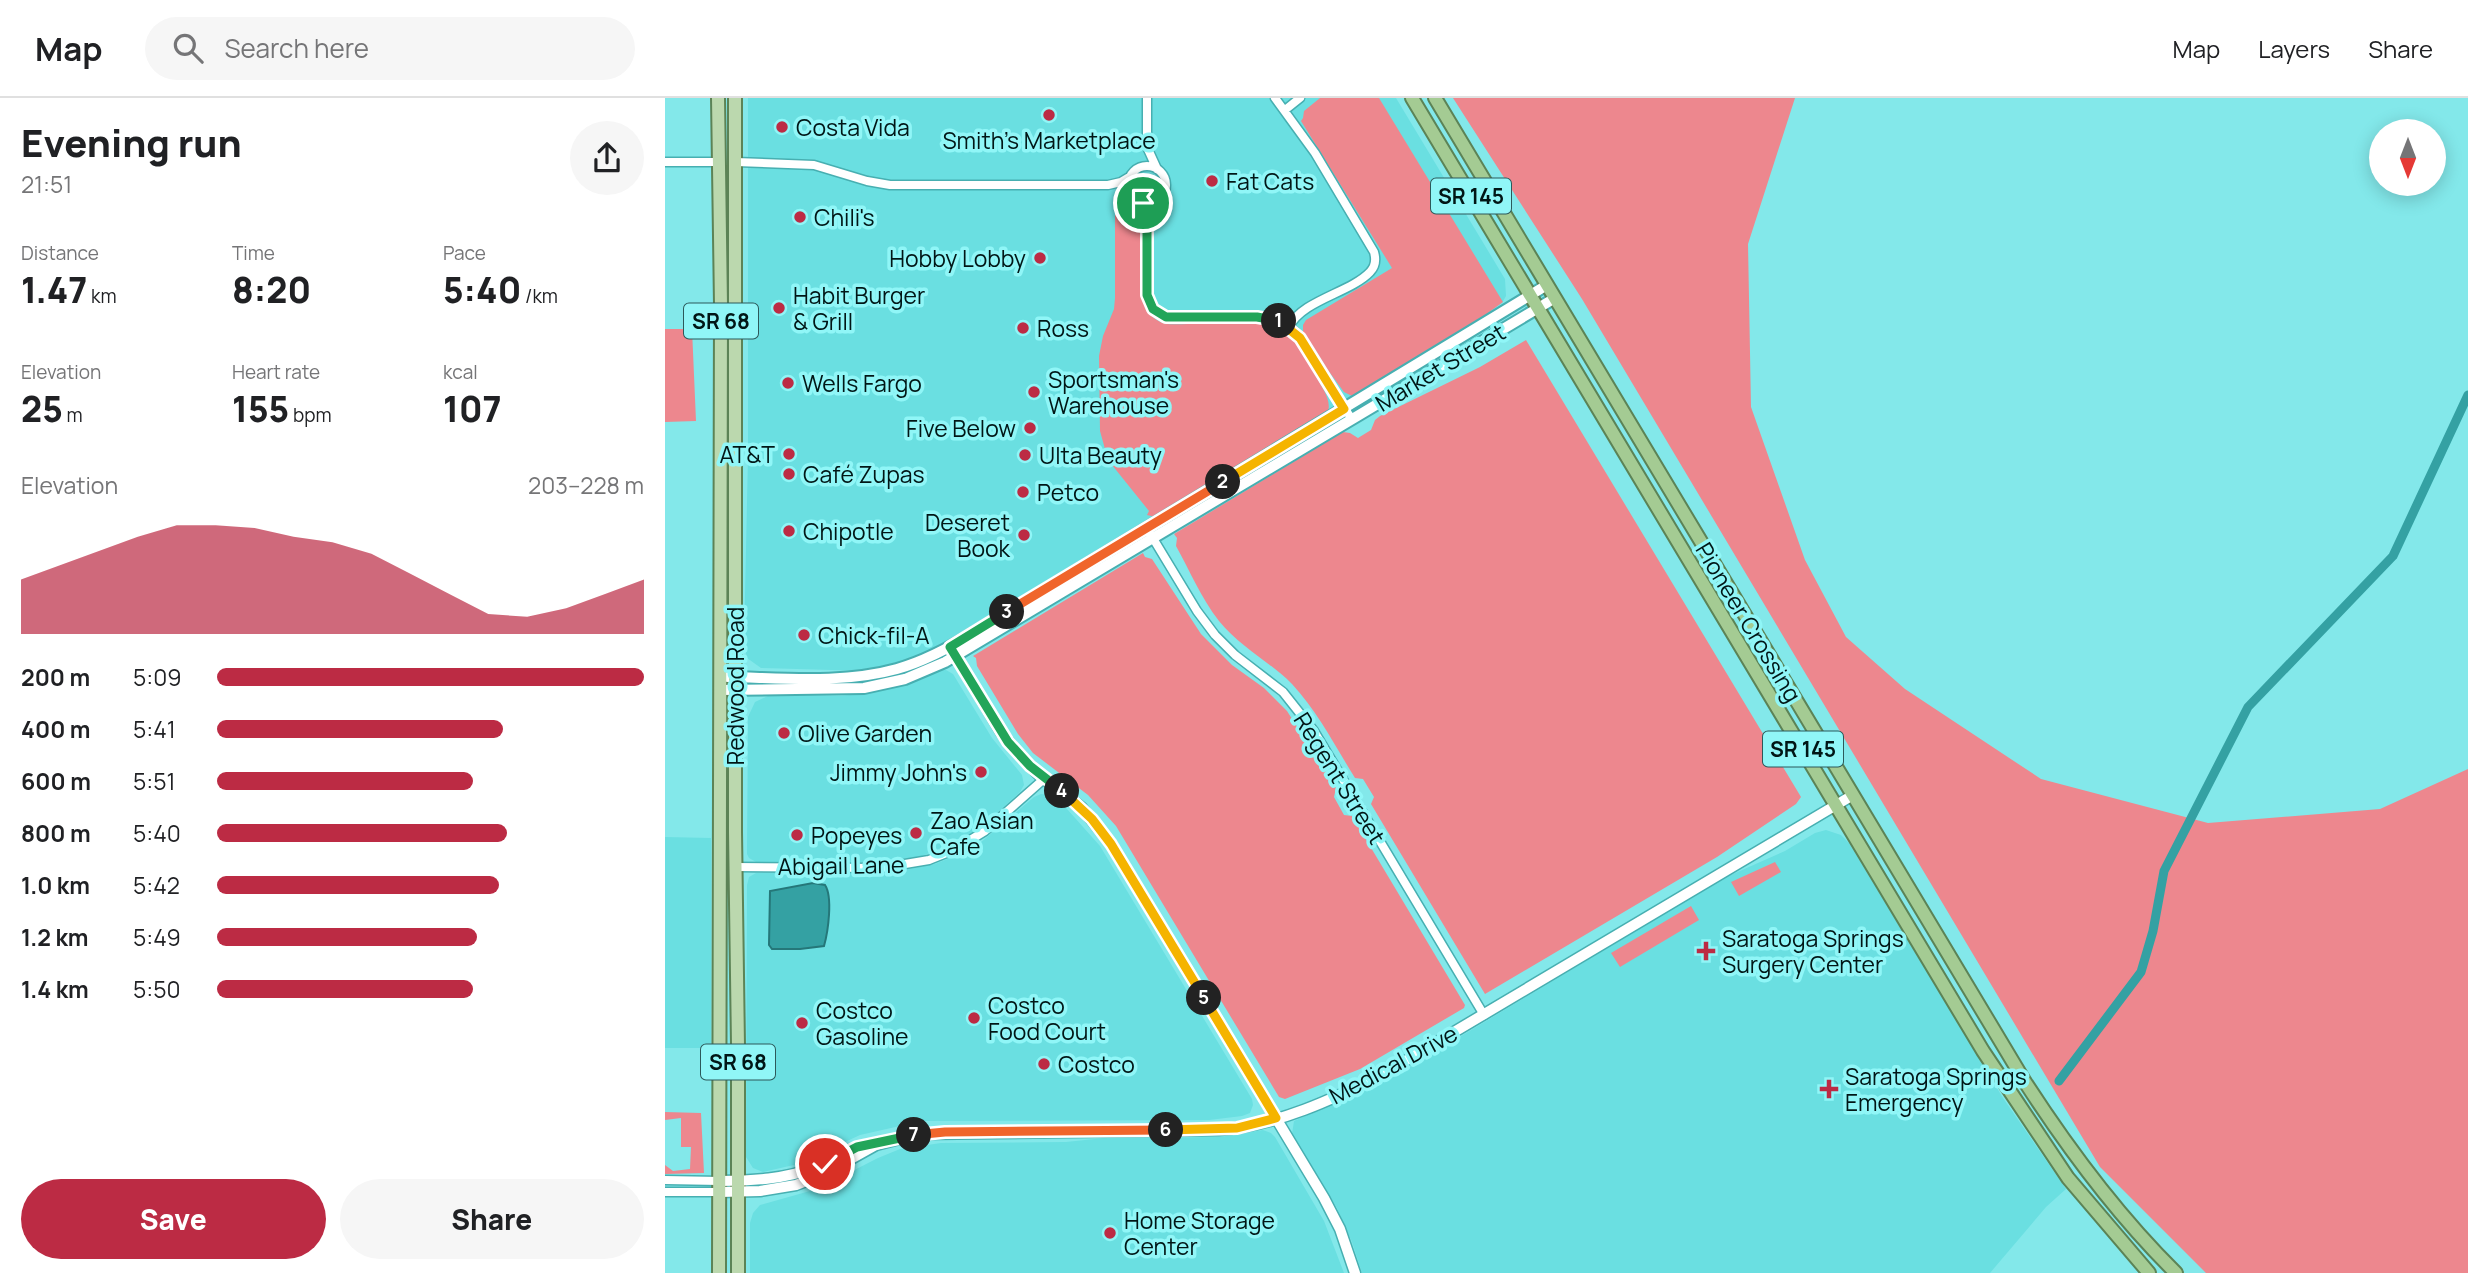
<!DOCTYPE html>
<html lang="en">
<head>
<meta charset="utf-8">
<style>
  :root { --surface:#fff; --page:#f6f6f6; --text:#202124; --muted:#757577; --line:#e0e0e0; --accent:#bc2b44 }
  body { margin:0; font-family:Manrope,sans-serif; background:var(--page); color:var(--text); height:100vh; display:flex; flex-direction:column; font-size:26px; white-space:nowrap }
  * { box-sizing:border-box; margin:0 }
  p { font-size:23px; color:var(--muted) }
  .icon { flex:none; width:38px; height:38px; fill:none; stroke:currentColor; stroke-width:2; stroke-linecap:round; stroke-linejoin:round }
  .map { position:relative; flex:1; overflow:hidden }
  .details { display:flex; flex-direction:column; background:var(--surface); width:665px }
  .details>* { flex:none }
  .needle { width:46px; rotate:180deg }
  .fabs { position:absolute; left:1704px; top:21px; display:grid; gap:14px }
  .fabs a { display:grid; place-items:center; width:77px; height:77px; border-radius:50%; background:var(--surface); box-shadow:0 4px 18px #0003; font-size:35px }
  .pin { position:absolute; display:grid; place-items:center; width:60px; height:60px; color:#fff; margin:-30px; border:4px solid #fff; border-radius:50%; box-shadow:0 2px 7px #0007 }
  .km { position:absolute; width:35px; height:35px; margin:-18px; border-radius:50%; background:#222; color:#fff; font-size:19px; line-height:35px; text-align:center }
  .round { display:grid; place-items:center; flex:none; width:74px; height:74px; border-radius:37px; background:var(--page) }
  .head { display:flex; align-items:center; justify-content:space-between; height:119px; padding:0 21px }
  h1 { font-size:38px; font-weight:800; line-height:52px }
  .metrics { display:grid; grid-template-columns:repeat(3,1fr); gap:10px; height:119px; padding:7px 21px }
  .metrics div { display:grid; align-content:center }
  .metrics b { font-size:35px; font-weight:800 }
  .metrics small { font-size:19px; font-weight:400 }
  .metrics p { font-size:19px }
  .chart { height:196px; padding:14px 21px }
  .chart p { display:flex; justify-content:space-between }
  .chart svg { width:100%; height:126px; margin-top:7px; fill:var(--accent); opacity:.7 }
  .cta { display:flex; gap:14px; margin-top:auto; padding:14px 21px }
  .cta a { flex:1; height:80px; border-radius:42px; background:var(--accent); color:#fff; font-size:28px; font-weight:800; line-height:80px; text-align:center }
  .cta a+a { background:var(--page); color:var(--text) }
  ul { padding:0 21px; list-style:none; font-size:23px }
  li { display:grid; grid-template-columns:112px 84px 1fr; align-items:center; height:52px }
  li i { height:18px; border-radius:9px; background:var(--accent) }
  header { display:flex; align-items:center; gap:42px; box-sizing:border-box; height:98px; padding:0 35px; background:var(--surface); border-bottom:2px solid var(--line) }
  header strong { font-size:33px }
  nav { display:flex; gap:38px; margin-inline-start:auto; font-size:24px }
  .search { width:490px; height:63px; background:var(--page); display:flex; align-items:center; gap:18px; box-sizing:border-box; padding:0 24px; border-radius:38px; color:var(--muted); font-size:26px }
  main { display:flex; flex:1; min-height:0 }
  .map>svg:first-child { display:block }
  .built { fill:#6adfe1 }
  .green { fill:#ed878e }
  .water { fill:#34a1a3; stroke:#257779; stroke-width:2 }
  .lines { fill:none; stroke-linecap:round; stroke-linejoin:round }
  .canal { stroke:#34a1a3; stroke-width:9 }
  .minor-casing { stroke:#47afb1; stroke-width:11 }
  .tertiary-casing { stroke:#47afb1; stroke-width:13 }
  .secondary-casing { stroke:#47afb1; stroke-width:14 }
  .primary-casing { stroke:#5c8356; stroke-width:16 }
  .trunk-casing { stroke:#5c8356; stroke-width:16 }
  .minor { stroke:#fff; stroke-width:8 }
  .tertiary { stroke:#fff; stroke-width:10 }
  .secondary { stroke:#fff; stroke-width:10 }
  .primary { stroke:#bbd8ae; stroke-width:12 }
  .trunk { stroke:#a4cb93; stroke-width:12 }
  .split-1-casing { stroke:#fff; stroke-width:14 }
  .split-2-casing { stroke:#fff; stroke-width:14 }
  .split-3-casing { stroke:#fff; stroke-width:14 }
  .split-4-casing { stroke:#fff; stroke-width:14 }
  .split-5-casing { stroke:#fff; stroke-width:14 }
  .split-6-casing { stroke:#fff; stroke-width:14 }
  .split-7-casing { stroke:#fff; stroke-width:14 }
  .split-8-casing { stroke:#fff; stroke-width:14 }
  .split-1 { stroke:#22a559; stroke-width:9 }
  .split-2 { stroke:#f5b400; stroke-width:9 }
  .split-3 { stroke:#f0652b; stroke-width:9 }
  .split-4 { stroke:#22a559; stroke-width:9 }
  .split-5 { stroke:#f5b400; stroke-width:9 }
  .split-6 { stroke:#f5b400; stroke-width:9 }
  .split-7 { stroke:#f0652b; stroke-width:9 }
  .split-8 { stroke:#22a559; stroke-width:9 }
  .poi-dot { fill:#bc2b44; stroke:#90f6f7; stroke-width:2.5 }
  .labels { text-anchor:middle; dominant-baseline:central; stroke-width:7; stroke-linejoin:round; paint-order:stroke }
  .shield { fill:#90f6f7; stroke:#2c595a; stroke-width:2 }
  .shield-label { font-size:21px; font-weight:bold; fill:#011616 }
  .poi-label { font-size:23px; fill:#011616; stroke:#90f6f7; text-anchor:start }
  .street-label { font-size:23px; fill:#011616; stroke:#90f6f7 }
</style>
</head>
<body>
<header>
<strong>Map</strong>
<div class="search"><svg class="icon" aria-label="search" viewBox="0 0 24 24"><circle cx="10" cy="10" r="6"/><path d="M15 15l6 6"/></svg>Search here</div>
<nav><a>Map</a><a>Layers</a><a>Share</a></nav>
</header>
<main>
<section class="details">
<div class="head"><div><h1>Evening run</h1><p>21:51</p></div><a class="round"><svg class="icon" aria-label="share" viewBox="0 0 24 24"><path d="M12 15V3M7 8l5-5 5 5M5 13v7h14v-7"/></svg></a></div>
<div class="metrics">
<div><p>Distance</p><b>1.47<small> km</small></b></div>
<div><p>Time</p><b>8:20</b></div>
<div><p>Pace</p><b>5:40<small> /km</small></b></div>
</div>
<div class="metrics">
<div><p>Elevation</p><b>25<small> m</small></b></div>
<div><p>Heart rate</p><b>155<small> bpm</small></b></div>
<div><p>kcal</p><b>107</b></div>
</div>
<div class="chart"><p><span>Elevation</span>203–228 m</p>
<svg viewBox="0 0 160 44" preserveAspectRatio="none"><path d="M0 44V25L10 20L20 15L30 10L40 6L50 6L60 7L70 10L80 12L90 16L100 23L110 30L120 37L130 38L140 35L150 30L160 25V44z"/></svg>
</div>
<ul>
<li><b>200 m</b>5:09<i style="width:100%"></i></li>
<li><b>400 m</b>5:41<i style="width:67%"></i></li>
<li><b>600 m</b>5:51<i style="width:60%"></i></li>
<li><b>800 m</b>5:40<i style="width:68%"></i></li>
<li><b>1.0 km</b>5:42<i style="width:66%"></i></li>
<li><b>1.2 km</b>5:49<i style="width:61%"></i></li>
<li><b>1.4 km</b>5:50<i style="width:60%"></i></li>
</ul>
<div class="cta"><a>Save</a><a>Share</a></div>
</section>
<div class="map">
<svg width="1803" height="1175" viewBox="0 0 1803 1175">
  <rect width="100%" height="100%" fill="#83e8ea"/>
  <!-- built -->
  <path class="built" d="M83 0H731L840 181 841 198 837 205 783 243 295 537 259 556 234 565 202 573 96 570 82 560 79 544 83 359Z
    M275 572H281L288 576 327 640 357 677 359 687 355 694 321 725 302 739 257 758 217 764H91L84 760 82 756 83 619 90 604 105 597 177 598 214 593 242 586Z
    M376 696 383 697 402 711 435 748 587 1001 588 1007 585 1015 577 1018 544 1022 257 1023 195 1037 133 1066 98 1074 88 1070 81 1059 82 787 84 779 91 775H225L270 766 295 756 315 745 369 699Z
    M1161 732 1176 737 1184 745 1338 1000 1401 1091 1381 1109 1325 1175H697L687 1144 672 1110 627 1036 629 1023 728 979 1059 780 1120 753 1150 735Z
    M0 739 46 740V950H0Z
    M598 1032 606 1035 610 1039 659 1123 679 1175H85V1125L88 1115 95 1107 152 1091 213 1060 235 1051 276 1045 401 1044 439 1040 555 1039Z"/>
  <!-- green -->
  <path class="green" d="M655 0H714L838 204 791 238 689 299 679 294 654 260 638 234V227L641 222 727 170 636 23 638 20 639 13Z
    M788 0H1130L1083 146 1086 309 1140 462 1181 539 1240 591 1376 681 1543 725 1715 711 1803 671V1175H1541L1435 1069 917 201Z
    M450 96 464 100C493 132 463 203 492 222 501 228 512 226 523 226 581 226 624 210 650 275 655 288 667 300 663 314L490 419 482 417 484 413 443 362 435 333 434 258 438 238 449 211 450 200Z
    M0 231H27L31 323 0 324Z
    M861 242 1136 699 1131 706 1052 759 820 896 706 706 709 699 698 681 690 680C670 648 653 614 627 586 604 563 575 549 554 523 536 500 525 473 511 448L512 440 509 436 678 334 685 335 693 340 706 332 710 322 715 318 815 269Z
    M478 455 480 459 487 461 536 536 567 567 599 590 622 613 671 690 669 699 679 717 687 718 800 907 799 910 695 971 620 1001 614 999 451 728 423 697 368 655 353 636 312 568 311 560 308 558Z
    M1110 764 1116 774 1074 798 1066 784Z
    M1026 808 1034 822 955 869 946 855Z
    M0 1014 36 1015 39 1075 0 1076V1067L8 1073 25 1071 26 1049H16V1020L0 1022Z"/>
  <!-- water -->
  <path class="water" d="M148 785 160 787C168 799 163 834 159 848L135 851H107L104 847 105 793Z"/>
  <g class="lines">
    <!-- canal -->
    <path class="canal" d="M1394 983 1476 874 1488 833 1499 773 1583 609 1728 458 1803 297"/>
    <!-- minor casing -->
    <g class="minor-casing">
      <path id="minor" d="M482 0V49L492 71
        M610 0 650 55 709 154C711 161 711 168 705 174 685 195 637 202 624 229
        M620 12 635 0
        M0 64H54
        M71 64 149 67 202 83 225 87H443L456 84 466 78
        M463 87a19 19 0 1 1 38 0a19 19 0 1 1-38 0Z
        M470 101 482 127
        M493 102 482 127V196L485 206 492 214 506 220C541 219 612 209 635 239 654 265 668 295 687 321
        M486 437 532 513 550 537 570 557 618 594 649 633 819 917
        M70 769 216 770 264 762 289 752 320 733 380 680
        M0 1082 55 1083
        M0 1094H55"/>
    </g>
    <!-- tertiary casing -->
    <g class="tertiary-casing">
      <path id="tertiary" d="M287 552 336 634 350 652 373 676 417 710 446 746 659 1100 675 1131 690 1175
        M55 1083C88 1083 120 1081 152 1069 171 1062 186 1048 207 1047
        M55 1094 95 1093 131 1087 159 1076 211 1047 254 1036 554 1032C611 1028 669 1001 720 975L1188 697"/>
    </g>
    <!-- secondary casing -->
    <g class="secondary-casing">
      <path id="secondary" d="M63 579C118 580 178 586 232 571 260 563 286 549 310 534L882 187
        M55 592 199 590 240 581 280 564 890 200"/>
    </g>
    <!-- primary casing -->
    <g class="primary-casing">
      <path id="primary" d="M53 0 56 207 54 1175
        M70 0V734L73 948V1175"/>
    </g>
    <!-- trunk casing -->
    <g class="trunk-casing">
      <path id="trunk" d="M747 0 1318 953 1403 1080 1484 1175
        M770 0 1360 984C1404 1052 1453 1118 1511 1175"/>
    </g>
    <!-- minor -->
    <use href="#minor" class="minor"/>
    <!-- tertiary -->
    <use href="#tertiary" class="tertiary"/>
    <!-- secondary -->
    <use href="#secondary" class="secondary"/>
    <!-- primary -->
    <use href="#primary" class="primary"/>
    <!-- trunk -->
    <use href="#trunk" class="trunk"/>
  </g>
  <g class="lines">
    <!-- split-1 casing -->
    <g class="split-1-casing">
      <path id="split-1" d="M478 105 470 101 482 127V197L488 211 501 219H592L614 223"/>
    </g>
    <!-- split-2 casing -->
    <g class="split-2-casing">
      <path id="split-2" d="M558 384 679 311 635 240 614 223"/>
    </g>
    <!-- split-3 casing -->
    <g class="split-3-casing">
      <path id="split-3" d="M342 514 558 384"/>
    </g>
    <!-- split-4 casing -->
    <g class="split-4-casing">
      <path id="split-4" d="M342 514 285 549 343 644 365 668 397 693"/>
    </g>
    <!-- split-5 casing -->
    <g class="split-5-casing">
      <path id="split-5" d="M397 693 427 721 446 746 539 900"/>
    </g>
    <!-- split-6 casing -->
    <g class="split-6-casing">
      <path id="split-6" d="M501 1032 572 1030 611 1020 539 900"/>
    </g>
    <!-- split-7 casing -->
    <g class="split-7-casing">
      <path id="split-7" d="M249 1037 280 1034 501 1032"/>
    </g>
    <!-- split-8 casing -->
    <g class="split-8-casing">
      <path id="split-8" d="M160 1066 192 1049 249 1037"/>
    </g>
    <!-- split-1 -->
    <use href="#split-1" class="split-1"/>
    <!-- split-2 -->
    <use href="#split-2" class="split-2"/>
    <!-- split-3 -->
    <use href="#split-3" class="split-3"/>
    <!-- split-4 -->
    <use href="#split-4" class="split-4"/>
    <!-- split-5 -->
    <use href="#split-5" class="split-5"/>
    <!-- split-6 -->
    <use href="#split-6" class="split-6"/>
    <!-- split-7 -->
    <use href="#split-7" class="split-7"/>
    <!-- split-8 -->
    <use href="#split-8" class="split-8"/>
  </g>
  <!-- markers -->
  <g class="poi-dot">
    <circle cx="384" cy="17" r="7"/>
    <circle cx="117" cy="29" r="7"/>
    <circle cx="547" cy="83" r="7"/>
    <circle cx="135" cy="119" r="7"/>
    <circle cx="375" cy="160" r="7"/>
    <circle cx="114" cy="210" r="7"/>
    <circle cx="358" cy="230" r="7"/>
    <circle cx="123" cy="285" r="7"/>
    <circle cx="369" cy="294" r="7"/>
    <circle cx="365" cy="330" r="7"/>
    <circle cx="124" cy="356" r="7"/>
    <circle cx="360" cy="357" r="7"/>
    <circle cx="124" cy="376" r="7"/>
    <circle cx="358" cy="394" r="7"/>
    <circle cx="124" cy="433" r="7"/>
    <circle cx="359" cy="437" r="7"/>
    <circle cx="139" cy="537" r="7"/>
    <circle cx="119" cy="635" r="7"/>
    <circle cx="316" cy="674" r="7"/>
    <circle cx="251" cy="735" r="7"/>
    <circle cx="132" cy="737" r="7"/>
    <path d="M1037.5 842.5h7v7h7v7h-7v7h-7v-7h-7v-7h7z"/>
    <circle cx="309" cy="920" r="7"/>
    <circle cx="137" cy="925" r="7"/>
    <circle cx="379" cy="966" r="7"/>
    <path d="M1160.5 980.5h7v7h7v7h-7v7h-7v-7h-7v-7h7z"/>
    <circle cx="445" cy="1135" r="7"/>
  </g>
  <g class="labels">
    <!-- shield labels -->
    <g class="shield">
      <rect x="766" y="80.5" width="80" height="35" rx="5"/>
      <rect x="19" y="205.5" width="74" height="35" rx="5"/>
      <rect x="1098" y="633.5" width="80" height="35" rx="5"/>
      <rect x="36" y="946.5" width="74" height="35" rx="5"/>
    </g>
    <g class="shield-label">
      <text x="806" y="98">SR 145</text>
      <text x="56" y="223">SR 68</text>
      <text x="1138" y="651">SR 145</text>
      <text x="73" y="964">SR 68</text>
    </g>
    <!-- poi labels -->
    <g class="poi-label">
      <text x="131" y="29">Costa Vida</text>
      <text x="384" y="42" text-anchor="middle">Smith's Marketplace</text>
      <text x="561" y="83">Fat Cats</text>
      <text x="149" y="119">Chili's</text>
      <text x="361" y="160" text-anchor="end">Hobby Lobby</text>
      <text x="128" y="197">Habit Burger<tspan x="128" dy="26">&amp; Grill</tspan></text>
      <text x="372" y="230">Ross</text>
      <text x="383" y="281">Sportsman's<tspan x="383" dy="26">Warehouse</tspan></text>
      <text x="137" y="285">Wells Fargo</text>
      <text x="351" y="330" text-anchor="end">Five Below</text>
      <text x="110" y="356" text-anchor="end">AT&amp;T</text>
      <text x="374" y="357">Ulta Beauty</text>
      <text x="138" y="376">Café Zupas</text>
      <text x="372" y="394">Petco</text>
      <text x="345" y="424" text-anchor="end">Deseret<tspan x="345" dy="26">Book</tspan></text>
      <text x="138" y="433">Chipotle</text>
      <text x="153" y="537">Chick-fil-A</text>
      <text x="133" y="635">Olive Garden</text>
      <text x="302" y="674" text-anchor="end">Jimmy John's</text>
      <text x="265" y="722">Zao Asian<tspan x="265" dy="26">Cafe</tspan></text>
      <text x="146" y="737">Popeyes</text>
      <text x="1057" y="840">Saratoga Springs<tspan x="1057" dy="26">Surgery Center</tspan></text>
      <text x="323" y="907">Costco<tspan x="323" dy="26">Food Court</tspan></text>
      <text x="151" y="912">Costco<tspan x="151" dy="26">Gasoline</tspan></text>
      <text x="393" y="966">Costco</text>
      <text x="1180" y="978">Saratoga Springs<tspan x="1180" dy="26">Emergency</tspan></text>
      <text x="459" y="1122">Home Storage<tspan x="459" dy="26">Center</tspan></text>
    </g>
    <!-- street labels -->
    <g class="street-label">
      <text transform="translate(775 269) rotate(-31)">Market Street</text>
      <text transform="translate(1084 524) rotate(59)">Pioneer Crossing</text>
      <text transform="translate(70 588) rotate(-90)">Redwood Road</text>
      <text transform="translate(675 680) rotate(58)">Regent Street</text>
      <text transform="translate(176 767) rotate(-1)">Abigail Lane</text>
      <text transform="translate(728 966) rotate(-28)">Medical Drive</text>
    </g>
  </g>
</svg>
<div class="fabs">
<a><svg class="needle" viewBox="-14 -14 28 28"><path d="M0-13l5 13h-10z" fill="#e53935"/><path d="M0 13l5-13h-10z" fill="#757577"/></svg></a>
</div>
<div class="pin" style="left:478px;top:105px;background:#1e9e55"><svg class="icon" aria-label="arrive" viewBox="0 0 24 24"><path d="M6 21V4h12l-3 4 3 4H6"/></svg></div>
<div class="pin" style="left:160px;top:1066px;background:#d93025"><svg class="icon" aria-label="check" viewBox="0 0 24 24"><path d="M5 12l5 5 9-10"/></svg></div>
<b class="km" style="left:614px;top:223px">1</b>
<b class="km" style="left:558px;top:384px">2</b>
<b class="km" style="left:342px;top:514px">3</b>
<b class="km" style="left:397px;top:693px">4</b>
<b class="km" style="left:539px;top:900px">5</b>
<b class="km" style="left:501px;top:1032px">6</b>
<b class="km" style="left:249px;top:1037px">7</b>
</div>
</main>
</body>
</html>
